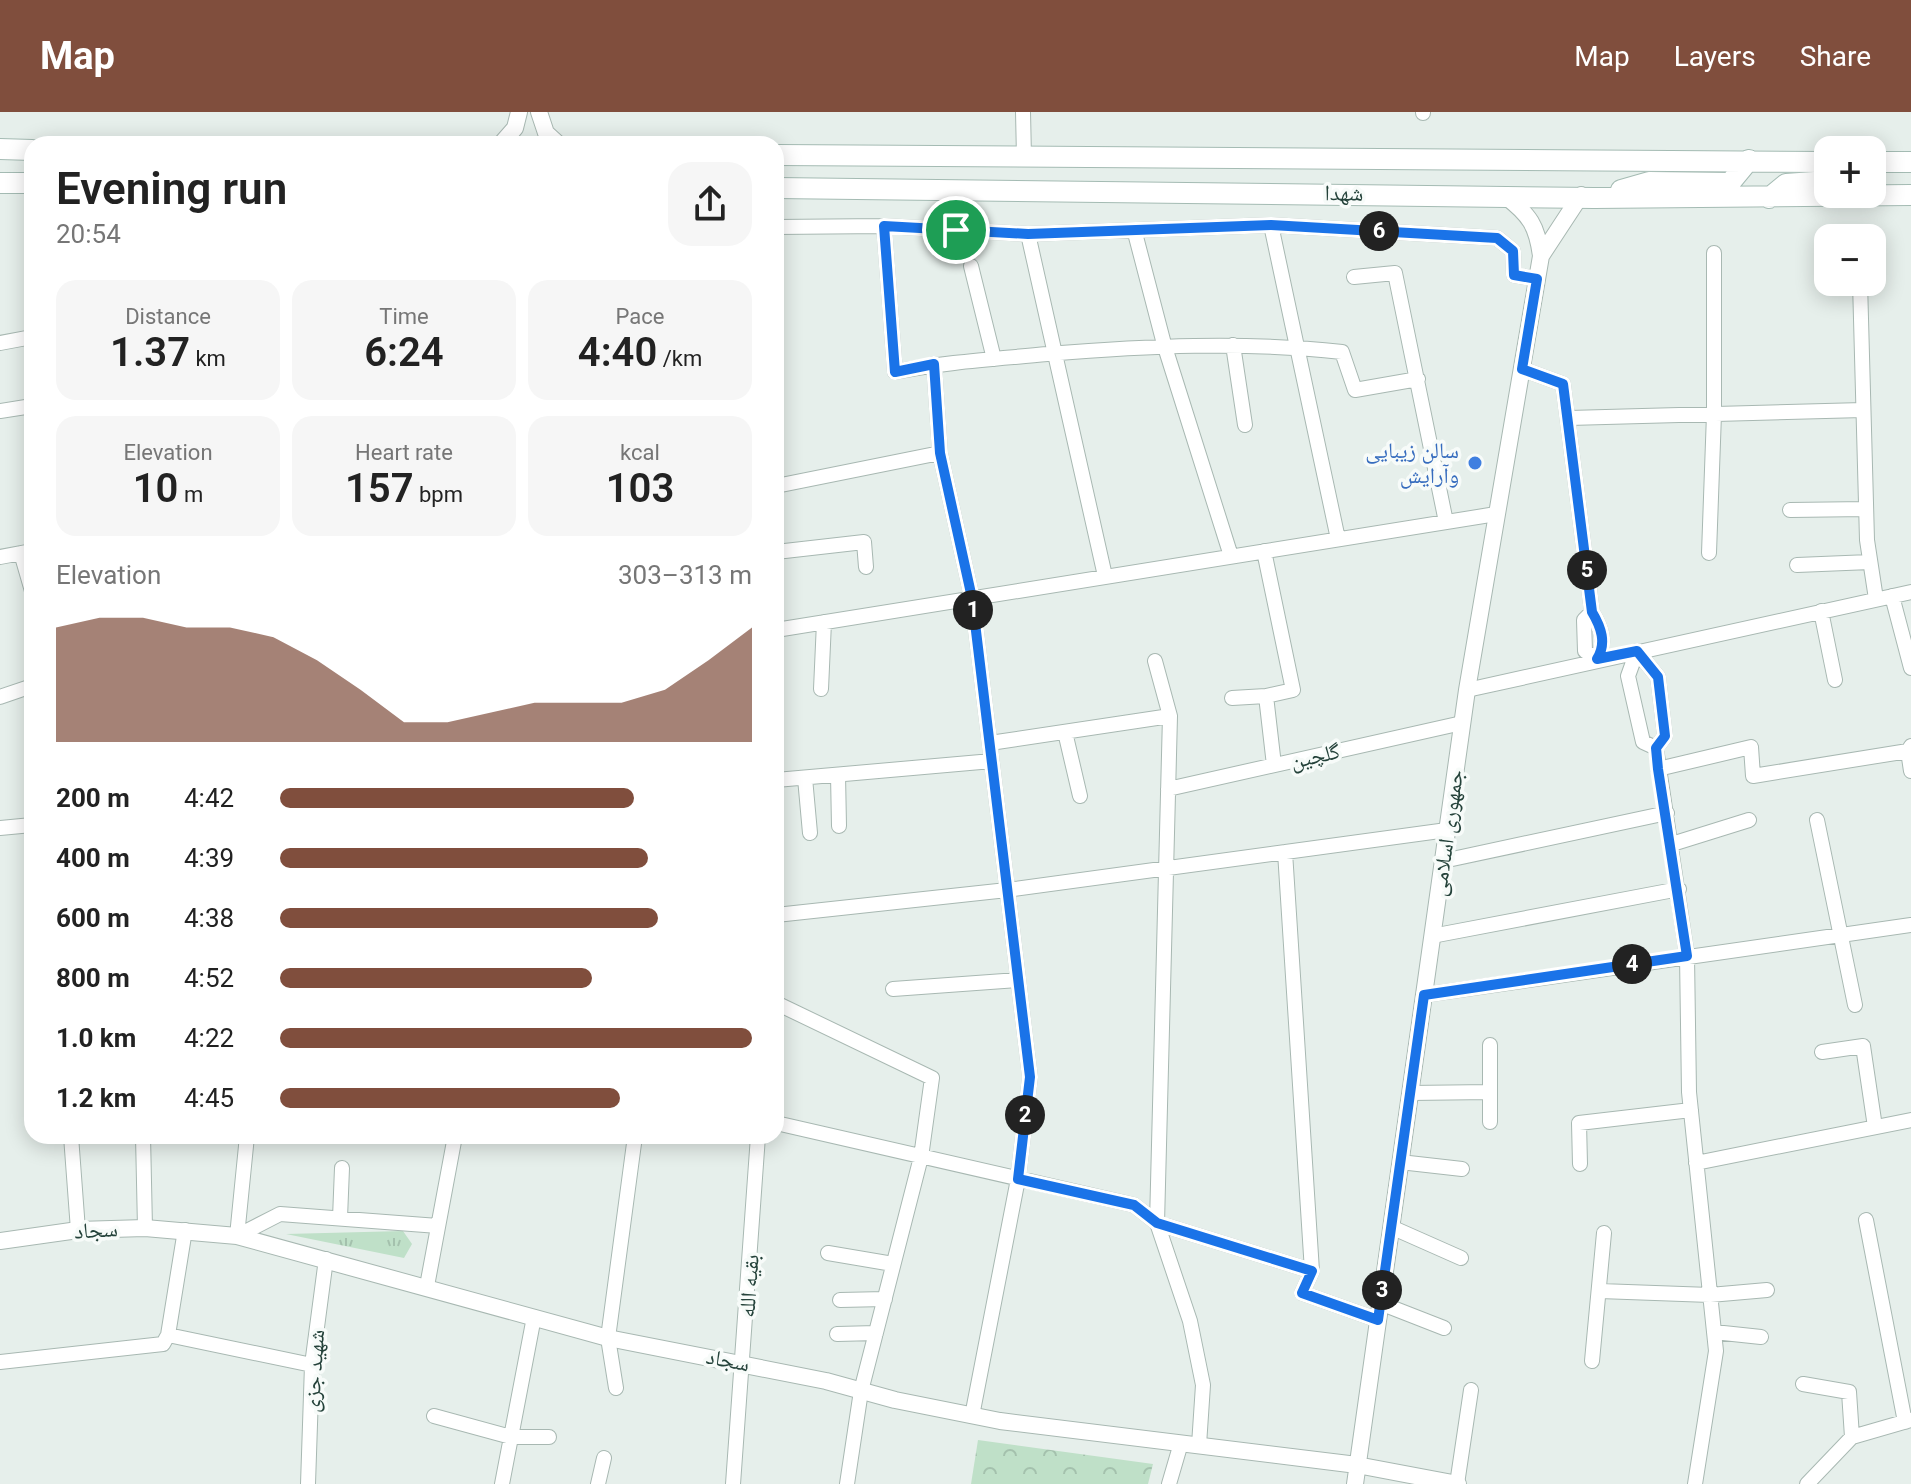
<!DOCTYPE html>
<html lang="en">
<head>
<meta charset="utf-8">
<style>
  :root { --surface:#fff; --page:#f6f6f6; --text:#222; --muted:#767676; --accent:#804e3d }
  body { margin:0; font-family:Roboto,"Noto Naskh Arabic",sans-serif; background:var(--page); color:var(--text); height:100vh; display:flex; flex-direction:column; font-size:30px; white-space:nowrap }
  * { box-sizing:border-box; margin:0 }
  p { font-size:26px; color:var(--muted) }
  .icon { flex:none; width:44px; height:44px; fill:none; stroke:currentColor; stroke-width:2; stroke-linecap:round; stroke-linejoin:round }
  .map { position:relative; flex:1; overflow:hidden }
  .drawer { position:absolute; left:24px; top:24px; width:760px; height:1008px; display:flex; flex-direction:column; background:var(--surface); border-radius:24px; box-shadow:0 4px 20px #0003 }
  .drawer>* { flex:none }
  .fabs { position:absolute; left:1814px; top:24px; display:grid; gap:16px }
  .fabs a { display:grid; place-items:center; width:72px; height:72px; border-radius:16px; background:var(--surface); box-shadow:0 4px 20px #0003; font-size:40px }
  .pin { position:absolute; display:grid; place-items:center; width:68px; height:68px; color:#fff; margin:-34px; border:4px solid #fff; border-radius:50%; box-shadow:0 2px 8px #0007 }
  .km { position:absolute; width:40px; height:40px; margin:-20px; border-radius:50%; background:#222; color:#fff; font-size:22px; line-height:40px; text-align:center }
  .round { display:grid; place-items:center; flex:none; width:84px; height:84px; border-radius:24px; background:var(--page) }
  .head { display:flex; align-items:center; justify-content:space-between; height:136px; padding:0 32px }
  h1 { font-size:44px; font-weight:600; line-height:60px }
  .stats { display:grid; grid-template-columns:repeat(3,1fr); gap:12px; height:136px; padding:8px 32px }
  .stats div { display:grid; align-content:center; border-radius:20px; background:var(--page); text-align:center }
  .stats b { font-size:40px; font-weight:600 }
  .stats small { font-size:22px; font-weight:400 }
  .stats p { font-size:22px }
  .chart { height:224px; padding:16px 32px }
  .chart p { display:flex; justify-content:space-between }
  .chart svg { width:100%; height:144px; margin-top:8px; fill:var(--accent); opacity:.7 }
  ul { padding:0 32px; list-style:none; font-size:26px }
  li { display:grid; grid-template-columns:128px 96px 1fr; align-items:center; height:60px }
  li i { height:20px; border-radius:10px; background:var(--accent) }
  header { display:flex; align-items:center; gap:48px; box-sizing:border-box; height:112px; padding:0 40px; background:var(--accent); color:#fff }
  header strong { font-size:38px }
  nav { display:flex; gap:44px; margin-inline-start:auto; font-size:28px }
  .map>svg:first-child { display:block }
  .grass { fill:url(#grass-tufts) }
  .forest { fill:url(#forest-crowns) }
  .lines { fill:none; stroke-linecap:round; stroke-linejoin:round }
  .minor-casing { stroke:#a8b8b2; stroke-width:16 }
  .tertiary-casing { stroke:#a8b8b2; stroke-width:18 }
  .secondary-casing { stroke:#a4bbb3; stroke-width:22 }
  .minor { stroke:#fff; stroke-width:14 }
  .tertiary { stroke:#fff; stroke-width:16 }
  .secondary { stroke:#fff; stroke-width:20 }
  .route-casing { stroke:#fff; stroke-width:16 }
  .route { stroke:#1a73e8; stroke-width:10 }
  .shop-dot { fill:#3f7fe0; stroke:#f7fbf9; stroke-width:3 }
  .labels { text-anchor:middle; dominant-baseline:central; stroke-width:7; stroke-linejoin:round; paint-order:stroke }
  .street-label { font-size:22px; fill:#24423a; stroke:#f7fbf9 }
  .shop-label { font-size:22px; fill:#366cbe; stroke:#f7fbf9; text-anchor:end }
</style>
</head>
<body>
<header>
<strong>Map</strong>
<nav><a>Map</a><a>Layers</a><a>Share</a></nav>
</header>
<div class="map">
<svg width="1911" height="1372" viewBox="0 0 1911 1372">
  <defs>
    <pattern id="grass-tufts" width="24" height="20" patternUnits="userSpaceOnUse" patternTransform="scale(2)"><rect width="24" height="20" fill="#bfe0c8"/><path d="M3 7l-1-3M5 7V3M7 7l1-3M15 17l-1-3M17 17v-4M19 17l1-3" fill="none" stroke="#a4c1ad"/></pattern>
    <pattern id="forest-crowns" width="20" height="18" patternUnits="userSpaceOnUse" patternTransform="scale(2)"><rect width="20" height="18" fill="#bfe0c8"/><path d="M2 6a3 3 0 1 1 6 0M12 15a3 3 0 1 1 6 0" fill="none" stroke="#a4c1ad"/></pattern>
  </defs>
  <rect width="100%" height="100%" fill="#e6efeb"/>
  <!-- grass -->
  <path class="grass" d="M403 1119 412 1132 404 1146 286 1122Z"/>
  <!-- forest -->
  <path class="forest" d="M978 1328 1153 1352 1148 1372H971Z"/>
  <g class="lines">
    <!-- minor casing -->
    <g class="minor-casing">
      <path id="minor" d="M1023 0 1024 45
        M1423 0V1
        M1271 113 1338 427
        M884 114 895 260C945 250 996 247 1047 242 1146 234 1243 229 1342 240L1355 278 1418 267
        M776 115 884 114 1028 122 1271 113 1497 126 1513 139 1514 163 1537 167
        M1135 121 1164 232 1231 444
        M1028 122 1105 464
        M971 154 994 247
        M1354 165 1395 161 1446 410
        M1860 170 1867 428 1876 487
        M0 231 32 225
        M1233 233 1245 313
        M934 252 940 341 972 486 1030 965 1018 1067 972 1304
        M1522 257 1563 272 1592 500
        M0 299 32 294
        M1569 306 1863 298
        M776 374 940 341
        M1790 398 1866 397
        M1264 439 1293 578 1266 584 1274 653
        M776 440 864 430 866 455
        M21 441 32 479
        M1709 441 1714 302V141
        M0 445 32 439
        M1797 453 1870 450
        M1892 484 1911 556
        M1821 499 1835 568
        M1592 500C1601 515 1607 531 1597 547L1585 539 1584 508Z
        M776 518 1496 402
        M1637 539 1658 565 1665 624 1656 636 1643 630 1628 564Z
        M1155 549 1170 604 1157 1111 1312 1159 1285 740
        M821 577 824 510
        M1467 578 1911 480
        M0 585 32 574
        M1232 586 1266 584
        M1065 620 1080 684
        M990 631 1170 604
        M1911 634 1908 639 1911 659
        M1656 636 1687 844 1689 980 1716 1239 1695 1372
        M1658 657 1751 635 1753 664 1908 639
        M838 663 839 714
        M805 666 810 721
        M776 668 992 649
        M1168 677 1462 611
        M1817 708 1855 893
        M0 716 32 713
        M1672 732 1749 708
        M1443 749 1667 701
        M776 803 1007 778 1447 718
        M1432 824 1679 777
        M893 877 1018 868
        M1424 883 1911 813
        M776 891 932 966 921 1045 861 1279 847 1372
        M1822 940 1863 934 1875 1015
        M1410 981 1490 980
        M1490 1010V933
        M776 1011 1134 1093 1157 1111 1190 1209 1203 1273 1199 1333
        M71 1024 78 1118
        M143 1024 145 1116
        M1400 1050 1462 1057
        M1696 1051 1911 1008
        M1580 1052 1579 1011 1691 998
        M340 1106 342 1056
        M1866 1108 1905 1310
        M1391 1115 1461 1146
        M237 1124 280 1102 438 1114
        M237 1124 247 1024
        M828 1141 893 1152
        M1312 1159 1302 1181 1378 1208
        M427 1174 455 1024
        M1600 1179 1710 1183 1767 1178
        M840 1188 885 1187
        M1380 1191 1444 1216
        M1714 1220 1761 1225
        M837 1222 876 1221
        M168 1223 312 1253
        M1592 1249 1604 1121
        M0 1250 163 1232 168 1223 185 1118
        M1803 1272 1849 1280 1852 1325
        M616 1276 608 1226 635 1024
        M434 1304 511 1325H549
        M308 1372 312 1253 326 1147
        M502 1372 534 1205
        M598 1372 604 1346
        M733 1372 758 1024
        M1169 1372 1181 1331
        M1457 1372 1471 1278
        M1807 1372 1852 1325 1911 1308"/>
    </g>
    <!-- tertiary casing -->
    <g class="tertiary-casing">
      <path id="tertiary" d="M539 0 546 21 558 32
        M501 32 515 16 519 0
        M1505 84C1530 103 1537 114 1541 144
        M0 1129 78 1118 145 1116 237 1124 608 1226 826 1269 895 1288 1000 1309 1357 1353 1458 1372
        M1355 1372 1467 578 1541 144 1581 83"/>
    </g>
    <!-- secondary casing -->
    <g class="secondary-casing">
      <path id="secondary" d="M0 37 32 38
        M776 43 1828 50
        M1872 50H1911
        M0 71H32
        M776 76 1594 86 1911 83
        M1621 78 1649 70 1730 71 1749 48
        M1769 86 1786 72 1828 69"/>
    </g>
    <!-- minor -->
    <use href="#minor" class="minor"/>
    <!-- tertiary -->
    <use href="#tertiary" class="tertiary"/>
    <!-- secondary -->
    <use href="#secondary" class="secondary"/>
  </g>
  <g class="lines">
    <!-- route casing -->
    <g class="route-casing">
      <path id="route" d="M1271 113 1497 126 1513 139 1514 163 1537 167 1522 257 1563 272 1592 500C1601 515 1607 531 1597 547L1637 539 1658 565 1665 624 1656 636 1658 657 1687 844 1424 883 1378 1208 1302 1181 1312 1159 1157 1111 1134 1093 1018 1067 1030 965 972 486 940 341 934 252 895 260 884 114 1028 122Z"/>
    </g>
    <!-- route -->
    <use href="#route" class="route"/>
  </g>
  <!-- markers -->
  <circle class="shop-dot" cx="1475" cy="351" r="8"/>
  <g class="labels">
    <!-- street labels -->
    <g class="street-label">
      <text transform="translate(1344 81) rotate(1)">شهدا</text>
      <text transform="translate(1315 644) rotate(-13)">گلچین</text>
      <text transform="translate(1447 721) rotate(-82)">جمهوری اسلامی</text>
      <text transform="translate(96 1118) rotate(-3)">سجاد</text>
      <text transform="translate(749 1174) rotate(-86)">بقیه الله</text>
      <text transform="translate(728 1248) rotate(11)">سجاد</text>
      <text transform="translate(314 1259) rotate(-86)">شهید جزی</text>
    </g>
    <!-- shop labels -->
    <g class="shop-label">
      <text x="1459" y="338">سالن زیبایی<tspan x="1459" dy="25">وآرایش</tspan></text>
    </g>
  </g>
</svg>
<div class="fabs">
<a>+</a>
<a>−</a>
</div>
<div class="pin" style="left:956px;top:118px;background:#1e9e55"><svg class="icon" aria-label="arrive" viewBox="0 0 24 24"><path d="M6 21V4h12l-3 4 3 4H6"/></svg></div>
<b class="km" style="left:973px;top:498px">1</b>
<b class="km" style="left:1025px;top:1003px">2</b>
<b class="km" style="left:1382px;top:1178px">3</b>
<b class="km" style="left:1632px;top:852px">4</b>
<b class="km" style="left:1587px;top:458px">5</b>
<b class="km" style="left:1379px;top:119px">6</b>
<section class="drawer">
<div class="head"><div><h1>Evening run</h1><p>20:54</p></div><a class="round"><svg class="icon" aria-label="share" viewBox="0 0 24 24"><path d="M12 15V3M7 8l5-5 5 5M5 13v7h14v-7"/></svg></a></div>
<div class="stats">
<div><p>Distance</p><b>1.37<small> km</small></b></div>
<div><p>Time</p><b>6:24</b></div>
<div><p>Pace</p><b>4:40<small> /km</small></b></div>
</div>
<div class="stats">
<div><p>Elevation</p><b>10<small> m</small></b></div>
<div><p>Heart rate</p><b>157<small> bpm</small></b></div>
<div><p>kcal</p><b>103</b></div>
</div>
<div class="chart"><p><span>Elevation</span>303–313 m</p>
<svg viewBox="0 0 160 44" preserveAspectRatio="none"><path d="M0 44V9L10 6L20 6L30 9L40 9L50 12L60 19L70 28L80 38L90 38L100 35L110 32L120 32L130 32L140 28L150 19L160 9V44z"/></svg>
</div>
<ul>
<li><b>200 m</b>4:42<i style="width:75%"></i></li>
<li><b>400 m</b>4:39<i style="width:78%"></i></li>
<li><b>600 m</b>4:38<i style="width:80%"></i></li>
<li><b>800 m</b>4:52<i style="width:66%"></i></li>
<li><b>1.0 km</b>4:22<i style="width:100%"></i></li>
<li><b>1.2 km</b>4:45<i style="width:72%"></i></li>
</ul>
</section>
</div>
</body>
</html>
